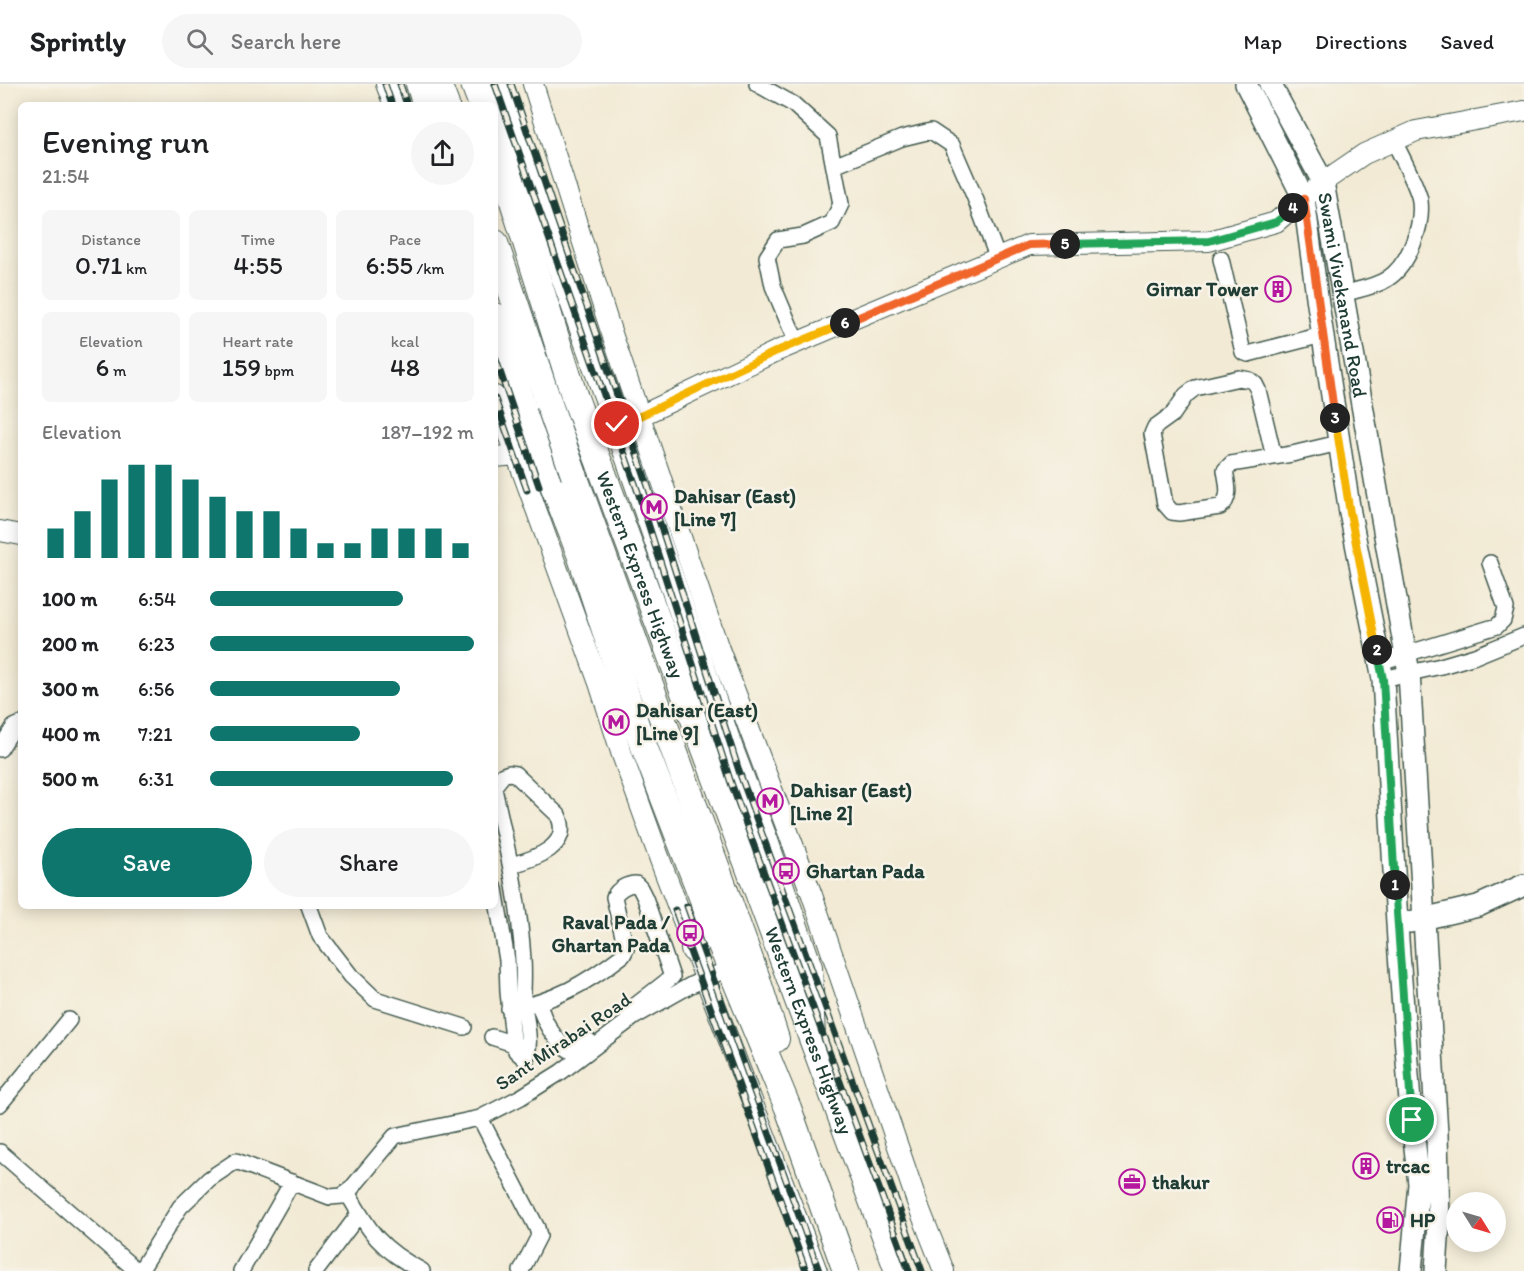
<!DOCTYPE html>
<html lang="en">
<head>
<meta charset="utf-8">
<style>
  :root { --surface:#fff; --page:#f6f6f6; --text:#202124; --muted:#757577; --line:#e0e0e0; --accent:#0f766e }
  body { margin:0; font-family:Itim,sans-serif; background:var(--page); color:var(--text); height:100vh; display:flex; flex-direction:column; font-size:22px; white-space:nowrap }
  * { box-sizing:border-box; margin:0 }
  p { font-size:20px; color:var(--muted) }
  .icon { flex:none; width:33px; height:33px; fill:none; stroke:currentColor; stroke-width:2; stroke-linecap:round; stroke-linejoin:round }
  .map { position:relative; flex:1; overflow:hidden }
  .sheet { position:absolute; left:18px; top:18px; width:480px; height:807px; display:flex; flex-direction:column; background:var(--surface); border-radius:9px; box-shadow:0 3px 15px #0003 }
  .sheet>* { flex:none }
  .needle { width:39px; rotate:127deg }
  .controls { position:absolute; left:1446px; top:1108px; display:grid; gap:12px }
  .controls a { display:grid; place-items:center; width:60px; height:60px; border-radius:50%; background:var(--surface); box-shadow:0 3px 15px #0003; font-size:30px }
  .pin { position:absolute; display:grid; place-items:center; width:51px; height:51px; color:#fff; margin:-26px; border:3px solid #fff; border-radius:50%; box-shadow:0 2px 6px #0007 }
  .km { position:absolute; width:30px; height:30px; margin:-15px; border-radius:50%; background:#222; color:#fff; font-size:16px; line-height:30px; text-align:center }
  .round { display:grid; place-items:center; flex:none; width:63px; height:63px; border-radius:32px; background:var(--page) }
  .summary { display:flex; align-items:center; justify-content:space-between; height:102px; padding:0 24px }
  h1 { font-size:33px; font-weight:600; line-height:45px }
  .metrics { display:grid; grid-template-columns:repeat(3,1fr); gap:9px; height:102px; padding:6px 24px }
  .metrics div { display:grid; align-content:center; border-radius:9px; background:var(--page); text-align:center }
  .metrics b { font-size:26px; font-weight:600 }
  .metrics small { font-size:16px; font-weight:400 }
  .metrics p { font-size:16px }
  .chart { height:168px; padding:12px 24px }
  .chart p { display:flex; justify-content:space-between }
  .chart svg { width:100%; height:108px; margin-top:6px; stroke:var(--accent); stroke-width:6 }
  .primary-button { display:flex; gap:12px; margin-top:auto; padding:12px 24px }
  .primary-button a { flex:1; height:69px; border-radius:36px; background:var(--accent); color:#fff; font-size:24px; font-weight:600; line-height:69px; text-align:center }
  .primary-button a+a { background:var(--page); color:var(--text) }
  ul { padding:0 24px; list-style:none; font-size:20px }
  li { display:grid; grid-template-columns:96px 72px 1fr; align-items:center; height:45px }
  li i { height:15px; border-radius:8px; background:var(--accent) }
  header { display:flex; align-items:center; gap:36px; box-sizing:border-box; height:84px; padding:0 30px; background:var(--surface); border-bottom:2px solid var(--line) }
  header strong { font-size:28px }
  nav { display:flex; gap:33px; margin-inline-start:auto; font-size:21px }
  .search { width:420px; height:54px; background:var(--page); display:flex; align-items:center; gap:15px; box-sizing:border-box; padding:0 21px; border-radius:33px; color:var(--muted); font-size:22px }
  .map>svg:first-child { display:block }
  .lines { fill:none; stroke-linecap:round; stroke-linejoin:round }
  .minor-casing { stroke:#3f574c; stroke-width:18 }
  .tertiary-casing { stroke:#3f574c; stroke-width:22 }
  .secondary-casing { stroke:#3f574c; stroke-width:24 }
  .trunk-casing { stroke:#3f574c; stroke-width:28 }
  .minor { stroke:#fff; stroke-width:15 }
  .tertiary { stroke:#fff; stroke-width:20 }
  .secondary { stroke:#fff; stroke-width:21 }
  .trunk { stroke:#fff; stroke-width:26 }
  .rail-casing { stroke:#1f3d34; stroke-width:7 }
  .rail { stroke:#f7f3e8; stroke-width:4.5; stroke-dasharray:14; stroke-linecap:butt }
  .trunk-bridge-casing { stroke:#3f574c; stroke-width:28; stroke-linecap:butt }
  .trunk-bridge { stroke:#fff; stroke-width:26 }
  .split-1-casing { stroke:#fff; stroke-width:12 }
  .split-2-casing { stroke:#fff; stroke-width:12 }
  .split-3-casing { stroke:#fff; stroke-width:12 }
  .split-4-casing { stroke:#fff; stroke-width:12 }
  .split-5-casing { stroke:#fff; stroke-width:12 }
  .split-6-casing { stroke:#fff; stroke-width:12 }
  .split-7-casing { stroke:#fff; stroke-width:12 }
  .split-1 { stroke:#22a559; stroke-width:8 }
  .split-2 { stroke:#22a559; stroke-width:8 }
  .split-3 { stroke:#f5b400; stroke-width:8 }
  .split-4 { stroke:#f0652b; stroke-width:8 }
  .split-5 { stroke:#22a559; stroke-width:8 }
  .split-6 { stroke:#f0652b; stroke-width:8 }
  .split-7 { stroke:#f5b400; stroke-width:8 }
  .labels { text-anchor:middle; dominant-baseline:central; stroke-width:5; stroke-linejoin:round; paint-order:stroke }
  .poi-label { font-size:20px; font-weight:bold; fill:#1f3d34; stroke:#f7f3e8; text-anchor:start }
  .street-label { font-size:20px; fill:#1f3d34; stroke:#f7f3e8 }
</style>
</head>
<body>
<header>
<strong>Sprintly</strong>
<div class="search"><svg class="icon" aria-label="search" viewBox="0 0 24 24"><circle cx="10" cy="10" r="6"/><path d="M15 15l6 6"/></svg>Search here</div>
<nav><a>Map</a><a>Directions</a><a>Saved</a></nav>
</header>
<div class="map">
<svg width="1524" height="1187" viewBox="0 0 1524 1187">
  <rect width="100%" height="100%" fill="#f7f3e8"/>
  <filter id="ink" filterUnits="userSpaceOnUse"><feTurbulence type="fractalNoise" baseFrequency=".0167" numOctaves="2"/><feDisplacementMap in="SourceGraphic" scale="12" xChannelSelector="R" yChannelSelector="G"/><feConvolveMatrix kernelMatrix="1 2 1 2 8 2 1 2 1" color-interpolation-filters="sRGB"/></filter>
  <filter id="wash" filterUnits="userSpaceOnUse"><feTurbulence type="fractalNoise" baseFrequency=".008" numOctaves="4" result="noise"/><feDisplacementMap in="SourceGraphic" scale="24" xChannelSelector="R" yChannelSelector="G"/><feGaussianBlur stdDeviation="1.35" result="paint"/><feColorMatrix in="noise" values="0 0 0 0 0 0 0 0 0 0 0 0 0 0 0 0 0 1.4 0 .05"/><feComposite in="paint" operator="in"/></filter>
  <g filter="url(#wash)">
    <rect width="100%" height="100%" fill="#f2ead4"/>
  </g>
  <g filter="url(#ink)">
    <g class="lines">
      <!-- minor casing -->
      <g class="minor-casing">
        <path id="minor" d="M757 0 793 20 828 52 841 120 832 139 803 152 778 156 767 173 773 202 797 259
          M834 82 902 54 931 47 952 61 975 114 998 175
          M1221 175 1243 268 1248 270 1322 251
          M1343 210C1356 206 1375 203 1387 195 1409 181 1423 142 1420 117 1419 105 1400 70 1394 57
          M1274 373 1258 306 1255 300 1250 296 1239 294 1195 304 1186 311 1173 330 1155 343 1152 350 1165 420 1172 428 1179 429 1220 423C1232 414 1227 399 1225 386L1231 380 1292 370 1339 359
          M1380 578 1497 542 1503 536 1506 524 1490 479
          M1383 595 1441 582 1475 572 1524 552
          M0 665 14 643 21 640
          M495 701 503 691 509 689 515 690 558 731C573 762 535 775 511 781
          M495 709C507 764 520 820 523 876 524 888 523 901 523 913 525 934 532 956 526 976L516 967 513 955 508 908 507 876 495 805
          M309 822 320 852 351 892 375 915 464 943
          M539 919C543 937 555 958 571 967L578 965 589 957
          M509 925C553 919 588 898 623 871L626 865 614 813C618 805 627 800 636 800L640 804 645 814 672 893 627 928
          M492 953 514 960
          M0 1020 69 936
          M480 1034 537 1144 539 1152 521 1187
          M0 1068 137 1187
          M347 1108C370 1149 380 1165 422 1187
          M140 1187 180 1123 209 1095 236 1077 330 1113 342 1112 351 1105 395 1052 480 1034 521 1013 561 988 634 933 691 901 730 884
          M241 1187 292 1098
          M316 1187 359 1130"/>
      </g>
      <!-- tertiary casing -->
      <g class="tertiary-casing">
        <path id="tertiary" d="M386 0 394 21
          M533 0 607 235 719 565 812 811 918 1121 944 1187
          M495 312 599 599 621 668 663 784 817 1187
          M495 373 540 369 640 332 777 267 1029 161 1209 157 1276 138 1323 98 1364 70 1416 47 1524 27
          M0 447 21 451"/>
      </g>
      <!-- secondary casing -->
      <g class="secondary-casing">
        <g id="secondary">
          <path d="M1246 0 1304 115 1318 220 1350 429 1383 595 1398 856 1410 1018 1419 1100 1411 1187"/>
          <path id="s1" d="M1270 0 1323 98 1409 589 1437 1050 1439 1139 1436 1187"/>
          <path d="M1410 838 1478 822 1524 801"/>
        </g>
      </g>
      <!-- trunk casing -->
      <g class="trunk-casing">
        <g id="trunk">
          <path d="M419 0 426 21"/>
          <path d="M438 0 446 21"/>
          <path d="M474 0 482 21"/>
          <path d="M495 0 617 340 730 665 765 757 809 883 812 954"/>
          <path d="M495 60 574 311"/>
          <path d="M495 159 549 320"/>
          <path d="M495 232 521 318 580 470 638 647 714 844 788 1024 846 1187"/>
          <path id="s2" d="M600 381 898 1187"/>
          <path d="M574 391 757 895 776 955"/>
          <path d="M694 865 708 829"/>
        </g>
      </g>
      <!-- minor -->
      <use href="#minor" class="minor"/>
      <!-- tertiary -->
      <use href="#tertiary" class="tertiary"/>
      <!-- secondary -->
      <use href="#secondary" class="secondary"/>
      <!-- trunk -->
      <use href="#trunk" class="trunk"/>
      <!-- rail casing -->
      <g class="rail-casing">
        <path id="rail" d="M385 0 392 21
          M400 0 407 21
          M495 0 638 408 730 696 909 1187
          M511 0 649 405 740 690 922 1187
          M495 273 539 402
          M495 315 527 406
          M687 822 819 1187
          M675 826 806 1187"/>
      </g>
      <!-- rail -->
      <use href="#rail" class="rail"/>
      <!-- trunk-bridge casing -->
      <g class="trunk-bridge-casing">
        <path id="trunk-bridge" d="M574 311 600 381
          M549 320 574 391"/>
      </g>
      <!-- trunk-bridge -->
      <use href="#trunk-bridge" class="trunk-bridge"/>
    </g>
  </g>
  <g class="lines" filter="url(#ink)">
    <!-- split-1 casing -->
    <g class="split-1-casing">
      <path id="split-1" d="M1395 801 1412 1036"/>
    </g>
    <!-- split-2 casing -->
    <g class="split-2-casing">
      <path id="split-2" d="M1377 566 1383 595 1395 801"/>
    </g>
    <!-- split-3 casing -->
    <g class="split-3-casing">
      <path id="split-3" d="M1335 334 1350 429 1377 566"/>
    </g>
    <!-- split-4 casing -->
    <g class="split-4-casing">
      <path id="split-4" d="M1293 124 1304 115 1335 334"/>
    </g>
    <!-- split-5 casing -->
    <g class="split-5-casing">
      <path id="split-5" d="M1065 160 1209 157 1276 138 1293 124"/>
    </g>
    <!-- split-6 casing -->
    <g class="split-6-casing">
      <path id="split-6" d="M845 239 1029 161 1065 160"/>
    </g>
    <!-- split-7 casing -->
    <g class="split-7-casing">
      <path id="split-7" d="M617 340 640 332 777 267 845 239"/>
    </g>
    <!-- split-1 -->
    <use href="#split-1" class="split-1"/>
    <!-- split-2 -->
    <use href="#split-2" class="split-2"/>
    <!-- split-3 -->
    <use href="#split-3" class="split-3"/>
    <!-- split-4 -->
    <use href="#split-4" class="split-4"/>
    <!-- split-5 -->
    <use href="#split-5" class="split-5"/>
    <!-- split-6 -->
    <use href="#split-6" class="split-6"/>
    <!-- split-7 -->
    <use href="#split-7" class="split-7"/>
  </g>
  <!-- icons -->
  <defs>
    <g id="building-ring" transform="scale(1.35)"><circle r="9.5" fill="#f7f3e8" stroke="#b5179e" stroke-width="1.5"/><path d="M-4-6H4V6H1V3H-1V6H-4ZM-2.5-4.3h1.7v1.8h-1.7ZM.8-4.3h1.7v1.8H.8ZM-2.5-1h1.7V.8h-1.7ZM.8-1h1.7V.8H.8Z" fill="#b5179e"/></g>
    <g id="metro-ring" transform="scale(1.35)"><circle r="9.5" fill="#f7f3e8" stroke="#b5179e" stroke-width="1.5"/><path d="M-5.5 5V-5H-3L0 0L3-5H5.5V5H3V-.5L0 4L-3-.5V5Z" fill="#b5179e"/></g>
    <g id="bus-ring" transform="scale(1.35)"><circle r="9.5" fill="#f7f3e8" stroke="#b5179e" stroke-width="1.5"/><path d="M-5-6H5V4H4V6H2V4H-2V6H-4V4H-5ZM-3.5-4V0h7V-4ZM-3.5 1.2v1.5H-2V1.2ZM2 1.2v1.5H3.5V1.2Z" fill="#b5179e"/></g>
    <g id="office-ring" transform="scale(1.35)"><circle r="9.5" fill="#f7f3e8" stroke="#b5179e" stroke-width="1.5"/><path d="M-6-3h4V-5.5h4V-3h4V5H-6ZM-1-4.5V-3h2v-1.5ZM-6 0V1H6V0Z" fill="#b5179e"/></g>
    <g id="fuel-ring" transform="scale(1.35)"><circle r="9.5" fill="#f7f3e8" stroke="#b5179e" stroke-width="1.5"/><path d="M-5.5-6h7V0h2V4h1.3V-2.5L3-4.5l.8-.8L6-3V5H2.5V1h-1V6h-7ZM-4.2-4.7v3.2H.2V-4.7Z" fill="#b5179e"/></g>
  </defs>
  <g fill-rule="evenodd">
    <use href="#building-ring" x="1278" y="205"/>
    <use href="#metro-ring" x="654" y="423"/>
    <use href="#metro-ring" x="616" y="638"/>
    <use href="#metro-ring" x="770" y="717"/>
    <use href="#bus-ring" x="786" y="787"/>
    <use href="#bus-ring" x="690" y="849"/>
    <use href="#building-ring" x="1366" y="1082"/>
    <use href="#office-ring" x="1132" y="1098"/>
    <use href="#fuel-ring" x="1390" y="1136"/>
  </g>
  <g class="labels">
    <!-- poi labels -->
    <g class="poi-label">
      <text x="1258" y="205" text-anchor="end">Girnar Tower</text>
      <text x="674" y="412">Dahisar (East)<tspan x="674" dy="23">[Line 7]</tspan></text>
      <text x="636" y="626">Dahisar (East)<tspan x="636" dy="23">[Line 9]</tspan></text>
      <text x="790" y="706">Dahisar (East)<tspan x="790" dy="23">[Line 2]</tspan></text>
      <text x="806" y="787">Ghartan Pada</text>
      <text x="670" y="838" text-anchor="end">Raval Pada /<tspan x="670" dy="23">Ghartan Pada</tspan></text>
      <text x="1386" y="1082">trcac</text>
      <text x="1152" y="1098">thakur</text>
      <text x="1410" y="1136">HP</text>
    </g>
    <!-- street labels -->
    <g class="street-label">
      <text stroke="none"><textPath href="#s1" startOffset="226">Swami Vivekanand Road</textPath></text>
      <text stroke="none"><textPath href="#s2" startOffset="117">Western Express Highway</textPath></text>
      <text stroke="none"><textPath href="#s2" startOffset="603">Western Express Highway</textPath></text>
      <text transform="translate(563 957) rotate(-34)">Sant Mirabai Road</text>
    </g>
  </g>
</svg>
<div class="controls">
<a><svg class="needle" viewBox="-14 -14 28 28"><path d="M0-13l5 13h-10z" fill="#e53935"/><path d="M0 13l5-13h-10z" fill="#757577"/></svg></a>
</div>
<div class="pin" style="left:1412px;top:1036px;background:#1e9e55"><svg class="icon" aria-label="arrive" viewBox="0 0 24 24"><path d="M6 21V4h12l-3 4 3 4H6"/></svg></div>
<div class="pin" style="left:617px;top:340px;background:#d93025"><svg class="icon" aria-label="check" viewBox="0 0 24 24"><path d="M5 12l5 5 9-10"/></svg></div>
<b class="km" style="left:1395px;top:801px">1</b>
<b class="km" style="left:1377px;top:566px">2</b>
<b class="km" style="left:1335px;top:334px">3</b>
<b class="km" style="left:1293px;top:124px">4</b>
<b class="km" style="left:1065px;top:160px">5</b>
<b class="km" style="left:845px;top:239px">6</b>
<section class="sheet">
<div class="summary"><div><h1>Evening run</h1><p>21:54</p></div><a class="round"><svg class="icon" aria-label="share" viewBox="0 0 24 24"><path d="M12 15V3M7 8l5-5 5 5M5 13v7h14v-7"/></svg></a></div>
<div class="metrics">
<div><p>Distance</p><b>0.71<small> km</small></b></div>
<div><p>Time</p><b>4:55</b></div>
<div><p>Pace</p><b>6:55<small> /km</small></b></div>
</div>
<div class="metrics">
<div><p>Elevation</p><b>6<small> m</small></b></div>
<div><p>Heart rate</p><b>159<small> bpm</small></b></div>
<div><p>kcal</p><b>48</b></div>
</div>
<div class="chart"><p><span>Elevation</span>187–192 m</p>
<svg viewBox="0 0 160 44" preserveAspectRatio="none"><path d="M5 44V32M15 44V25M25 44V12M35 44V6M45 44V6M55 44V12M65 44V19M75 44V25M85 44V25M95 44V32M105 44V38M115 44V38M125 44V32M135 44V32M145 44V32M155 44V38"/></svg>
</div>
<ul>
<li><b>100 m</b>6:54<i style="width:73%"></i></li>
<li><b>200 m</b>6:23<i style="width:100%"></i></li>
<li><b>300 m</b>6:56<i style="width:72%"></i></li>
<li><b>400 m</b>7:21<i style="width:57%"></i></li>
<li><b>500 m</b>6:31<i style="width:92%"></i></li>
</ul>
<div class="primary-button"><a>Save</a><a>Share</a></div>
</section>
</div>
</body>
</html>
